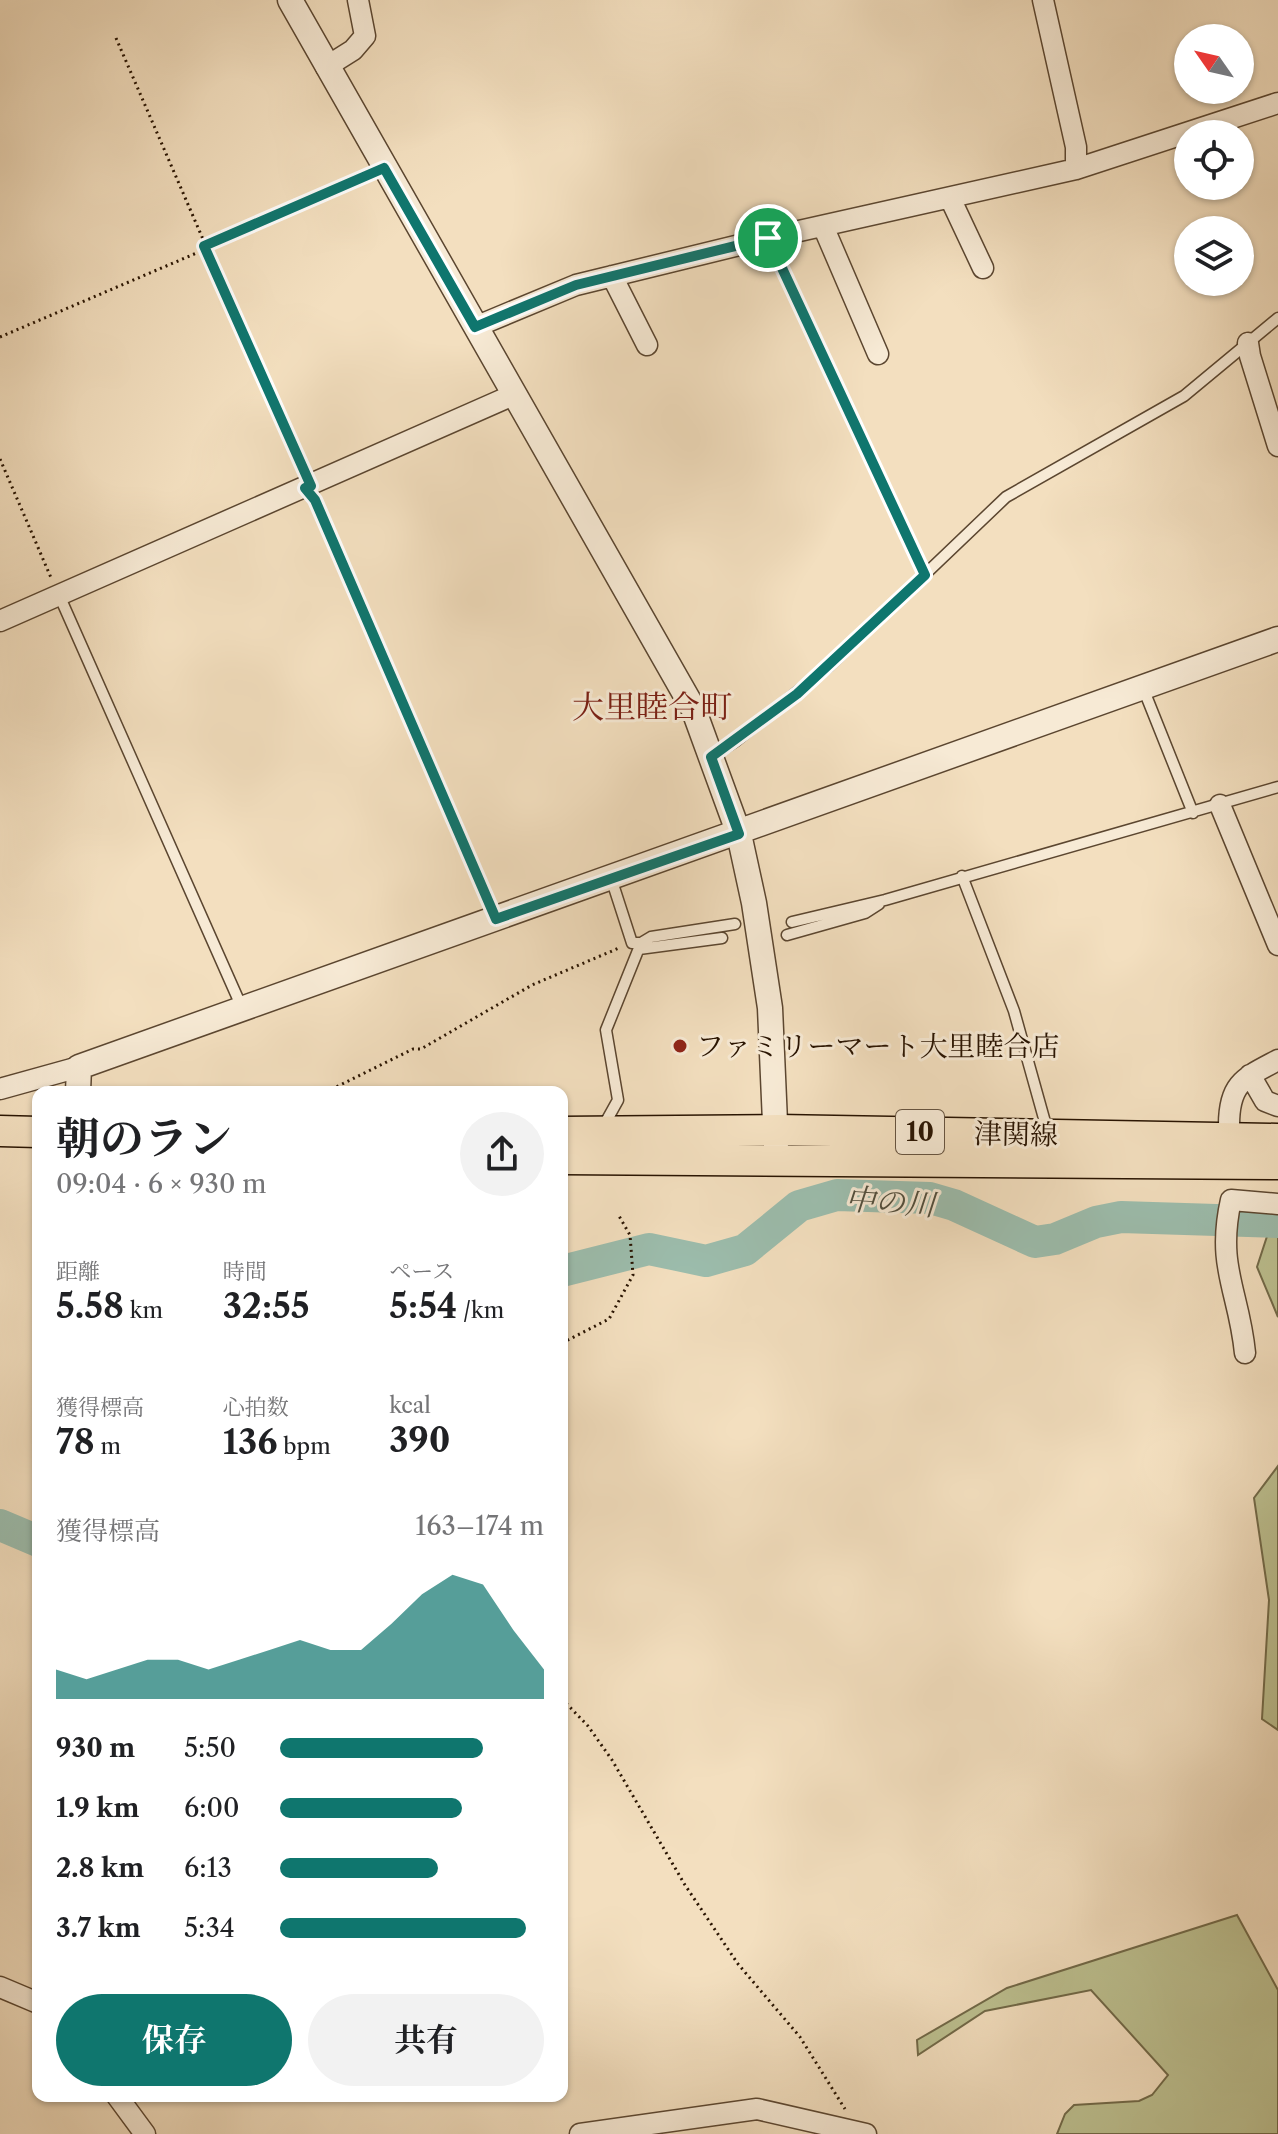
<!DOCTYPE html>
<html lang="ja">
<head>
<meta charset="utf-8">
<style>
  :root { --surface:#fff; --page:#f2f2f2; --text:#202124; --muted:#757577; --accent:#0f766e }
  body { margin:0; font-family:"Libre Caslon Text","Noto Serif JP",serif; background:var(--page); color:var(--text); height:100vh; display:flex; flex-direction:column; font-size:30px; white-space:nowrap }
  * { box-sizing:border-box; margin:0 }
  p { font-size:26px; color:var(--muted) }
  .icon { flex:none; width:44px; height:44px; fill:none; stroke:currentColor; stroke-width:2; stroke-linecap:round; stroke-linejoin:round }
  .map { position:relative; flex:1; overflow:hidden }
  .sheet { position:absolute; left:32px; top:1086px; width:536px; height:1016px; display:flex; flex-direction:column; background:var(--surface); border-radius:16px; box-shadow:0 2px 6px #0004 }
  .sheet>* { flex:none }
  .needle { width:52px; rotate:304deg }
  .controls { position:absolute; left:1174px; top:24px; display:grid; gap:16px }
  .controls a { display:grid; place-items:center; width:80px; height:80px; border-radius:50%; background:var(--surface); box-shadow:0 2px 6px #0004; font-size:40px }
  .pin { position:absolute; display:grid; place-items:center; width:68px; height:68px; color:#fff; margin:-34px; border:4px solid #fff; border-radius:50%; box-shadow:0 2px 8px #0007 }
  .round { display:grid; place-items:center; flex:none; width:84px; height:84px; border-radius:42px; background:var(--page) }
  .headline { display:flex; align-items:center; justify-content:space-between; height:136px; padding:0 24px }
  h1 { font-size:44px; font-weight:700; line-height:60px }
  .metrics { display:grid; grid-template-columns:repeat(3,1fr); gap:12px; height:136px; padding:8px 24px }
  .metrics div { display:grid; align-content:center }
  .metrics b { font-size:34px; font-weight:700 }
  .metrics small { font-size:22px; font-weight:400 }
  .metrics p { font-size:22px }
  .chart { height:224px; padding:16px 24px }
  .chart p { display:flex; justify-content:space-between }
  .chart svg { width:100%; height:144px; margin-top:8px; fill:var(--accent); opacity:.7 }
  .primary-button { display:flex; gap:16px; margin-top:auto; padding:16px 24px }
  .primary-button a { flex:1; height:92px; border-radius:48px; background:var(--accent); color:#fff; font-size:32px; font-weight:700; line-height:92px; text-align:center }
  .primary-button a+a { background:var(--page); color:var(--text) }
  ul { padding:0 24px; list-style:none; font-size:26px }
  li { display:grid; grid-template-columns:128px 96px 1fr; align-items:center; height:60px }
  li i { height:20px; border-radius:10px; background:var(--accent) }
  .map>svg:first-child { display:block }
  .green { fill:#bdc191; stroke:#726a49; stroke-width:2 }
  .lines { fill:none; stroke-linecap:round; stroke-linejoin:round }
  .river { stroke:#9cbdad; stroke-width:32 }
  .service-casing { stroke:#5b4630; stroke-width:13 }
  .minor-casing { stroke:#5b4630; stroke-width:23 }
  .tertiary-casing { stroke:#5b4630; stroke-width:27 }
  .primary-casing { stroke:#281301; stroke-width:33 }
  .path { stroke:#281301; stroke-width:3; stroke-dasharray:2 4; stroke-linecap:butt }
  .service { stroke:#f7ead5; stroke-width:10 }
  .minor { stroke:#f7ead5; stroke-width:20 }
  .tertiary { stroke:#f7ead5; stroke-width:24 }
  .primary { stroke:#f3dfbf; stroke-width:30 }
  .route-casing { stroke:#fff; stroke-width:16 }
  .route { stroke:#0f766e; stroke-width:10 }
  .poi-dot { fill:#8f2418; stroke:#f7ead5; stroke-width:3 }
  .labels { text-anchor:middle; dominant-baseline:central; stroke-width:6; stroke-linejoin:round; paint-order:stroke }
  .shield { fill:#f7ead5; stroke:#665441; stroke-width:2 }
  .shield-label { font-size:26px; font-weight:bold; fill:#281301 }
  .poi-label { font-size:28px; fill:#281301; stroke:#f7ead5; text-anchor:start }
  .street-label { font-size:28px; fill:#281301; stroke:#f7ead5 }
  .water-label { font-size:30px; font-style:italic; fill:#514e3d; stroke:#f7ead5 }
  .quarter-label { font-size:32px; fill:#7a1f14; stroke:#f7ead5 }
</style>
</head>
<body>
<div class="map">
<svg width="1278" height="2134" viewBox="0 0 1278 2134">
  <rect width="100%" height="100%" fill="#f3dfbf"/>
  <filter id="stains"><feTurbulence type="fractalNoise" baseFrequency=".0025" numOctaves="4"/><feColorMatrix values="0 0 0 0 .2 0 0 0 0 .09 0 0 0 0 .02 0 0 0 .5 -.17"/></filter>
  <radialGradient id="worn" r=".72"><stop offset=".6" stop-color="#630" stop-opacity="0"/><stop offset="1" stop-color="#630" stop-opacity=".3"/></radialGradient>
  <!-- green -->
  <path class="green" d="M1278 1217V1317L1257 1267 1273 1218Z
    M1278 1466V1730L1262 1719 1269 1600 1254 1498Z
    M1237 1915 1278 1990V2134H1057L1065 2114 1074 2105 1139 2101 1152 2095 1168 2075 1091 1990 985 2011 918 2055 917 2040 1007 1988Z"/>
  <g class="lines">
    <!-- river -->
    <path class="river" d="M562 1271 649 1249 706 1261 745 1250 799 1206 837 1195 930 1198 954 1205 1035 1242 1055 1239 1096 1222 1121 1217 1278 1222
      M0 1525 38 1541"/>
    <!-- service casing -->
    <g class="service-casing">
      <path id="service" d="M768 238 925 575
        M305 488 315 500 495 917
        M59 595 243 1010
        M1143 688 1193 813
        M711 757 736 741 828 667 1006 497 1184 396 1278 318
        M962 876 1014 1011 1045 1122
        M792 922 885 900 1278 787
        M787 935 865 913 879 904
        M641 943 651 937 735 924
        M639 949 722 938
        M603 1127 618 1100 606 1030 641 943H632L611 878"/>
    </g>
    <!-- minor casing -->
    <g class="minor-casing">
      <path id="minor" d="M1043 0 1076 147V169
        M326 67 353 50 365 36 358 0
        M951 200 983 268
        M823 226 878 354
        M612 276 647 345
        M475 327 576 285 768 238 1076 169 1278 103
        M1248 343 1250 356 1278 446
        M0 621 513 395
        M1220 805 1278 945
        M1250 1075 1265 1101 1278 1106
        M0 1089 79 1067
        M1229 1125C1229 1083 1244 1078 1278 1060
        M1245 1353C1239 1291 1216 1267 1231 1200L1278 1204
        M0 1987 38 2003
        M117 2096 145 2134
        M580 2134 757 2109 866 2134"/>
    </g>
    <!-- tertiary casing -->
    <g class="tertiary-casing">
      <path id="tertiary" d="M290 0 693 708 739 834 754 903 770 1008 776 1145
        M78 1092 79 1067 1278 639"/>
    </g>
    <!-- primary casing -->
    <g class="primary-casing">
      <path id="primary" d="M0 1131 38 1132
        M562 1132 778 1130 1278 1139
        M562 1159 1278 1164"/>
    </g>
    <!-- path -->
    <path class="path" d="M116 38 302 468
      M204 246 366 177
      M0 337 206 249
      M0 459 52 580
      M326 1092 413 1049H421L532 985 619 948
      M562 1343 609 1319 633 1275 630 1235 619 1216
      M562 1699 588 1726 612 1760 685 1885 738 1964 800 2037 845 2109"/>
    <!-- service -->
    <use href="#service" class="service"/>
    <!-- minor -->
    <use href="#minor" class="minor"/>
    <!-- tertiary -->
    <use href="#tertiary" class="tertiary"/>
    <!-- primary -->
    <use href="#primary" class="primary"/>
  </g>
  <g class="lines">
    <!-- route casing -->
    <g class="route-casing">
      <path id="route" d="M384 168 475 327 576 285 768 238 925 575 797 694 711 757 739 834 496 919 315 500 305 488 311 486 204 246Z"/>
    </g>
    <!-- route -->
    <use href="#route" class="route"/>
  </g>
  <!-- markers -->
  <circle class="poi-dot" cx="680" cy="1046" r="8"/>
  <g class="labels">
    <!-- shield labels -->
    <rect class="shield" x="896" y="1110" width="48" height="44" rx="6"/>
    <g class="shield-label">
      <text x="920" y="1132">10</text>
    </g>
    <!-- poi labels -->
    <g class="poi-label">
      <text x="696" y="1046">ファミリーマート大里睦合店</text>
    </g>
    <!-- street labels -->
    <g class="street-label">
      <text transform="translate(1016 1134) rotate(1)">津関線</text>
    </g>
    <!-- water labels -->
    <g class="water-label">
      <text transform="translate(890 1202) rotate(4)">中の川</text>
    </g>
    <!-- quarter labels -->
    <g class="quarter-label">
      <text x="652" y="706">大里睦合町</text>
    </g>
  </g>
  <rect width="100%" height="100%" filter="url(#stains)"/>
  <rect width="100%" height="100%" fill="url(#worn)"/>
</svg>
<div class="controls">
<a><svg class="needle" viewBox="-14 -14 28 28"><path d="M0-13l5 13h-10z" fill="#e53935"/><path d="M0 13l5-13h-10z" fill="#757577"/></svg></a>
<a><svg class="icon" aria-label="locate" viewBox="0 0 24 24"><circle cx="12" cy="12" r="6"/><path d="M12 2v4M12 18v4M2 12h4M18 12h4"/></svg></a>
<a><svg class="icon" aria-label="layers" viewBox="0 0 24 24"><path d="M12 4l9 5-9 5-9-5zM3 14l9 5 9-5"/></svg></a>
</div>
<div class="pin" style="left:768px;top:238px;background:#1e9e55"><svg class="icon" aria-label="arrive" viewBox="0 0 24 24"><path d="M6 21V4h12l-3 4 3 4H6"/></svg></div>
<section class="sheet">
<div class="headline"><div><h1>朝のラン</h1><p>09:04 · 6 × 930 m</p></div><a class="round"><svg class="icon" aria-label="share" viewBox="0 0 24 24"><path d="M12 15V3M7 8l5-5 5 5M5 13v7h14v-7"/></svg></a></div>
<div class="metrics">
<div><p>距離</p><b>5.58<small> km</small></b></div>
<div><p>時間</p><b>32:55</b></div>
<div><p>ペース</p><b>5:54<small> /km</small></b></div>
</div>
<div class="metrics">
<div><p>獲得標高</p><b>78<small> m</small></b></div>
<div><p>心拍数</p><b>136<small> bpm</small></b></div>
<div><p>kcal</p><b>390</b></div>
</div>
<div class="chart"><p><span>獲得標高</span>163–174 m</p>
<svg viewBox="0 0 160 44" preserveAspectRatio="none"><path d="M0 44V35L10 38L20 35L30 32L40 32L50 35L60 32L70 29L80 26L90 29L100 29L110 21L120 12L130 6L140 9L150 23L160 35V44z"/></svg>
</div>
<ul>
<li><b>930 m</b>5:50<i style="width:77%"></i></li>
<li><b>1.9 km</b>6:00<i style="width:69%"></i></li>
<li><b>2.8 km</b>6:13<i style="width:60%"></i></li>
<li><b>3.7 km</b>5:34<i style="width:93%"></i></li>
</ul>
<div class="primary-button"><a>保存</a><a>共有</a></div>
</section>
</div>
</body>
</html>
